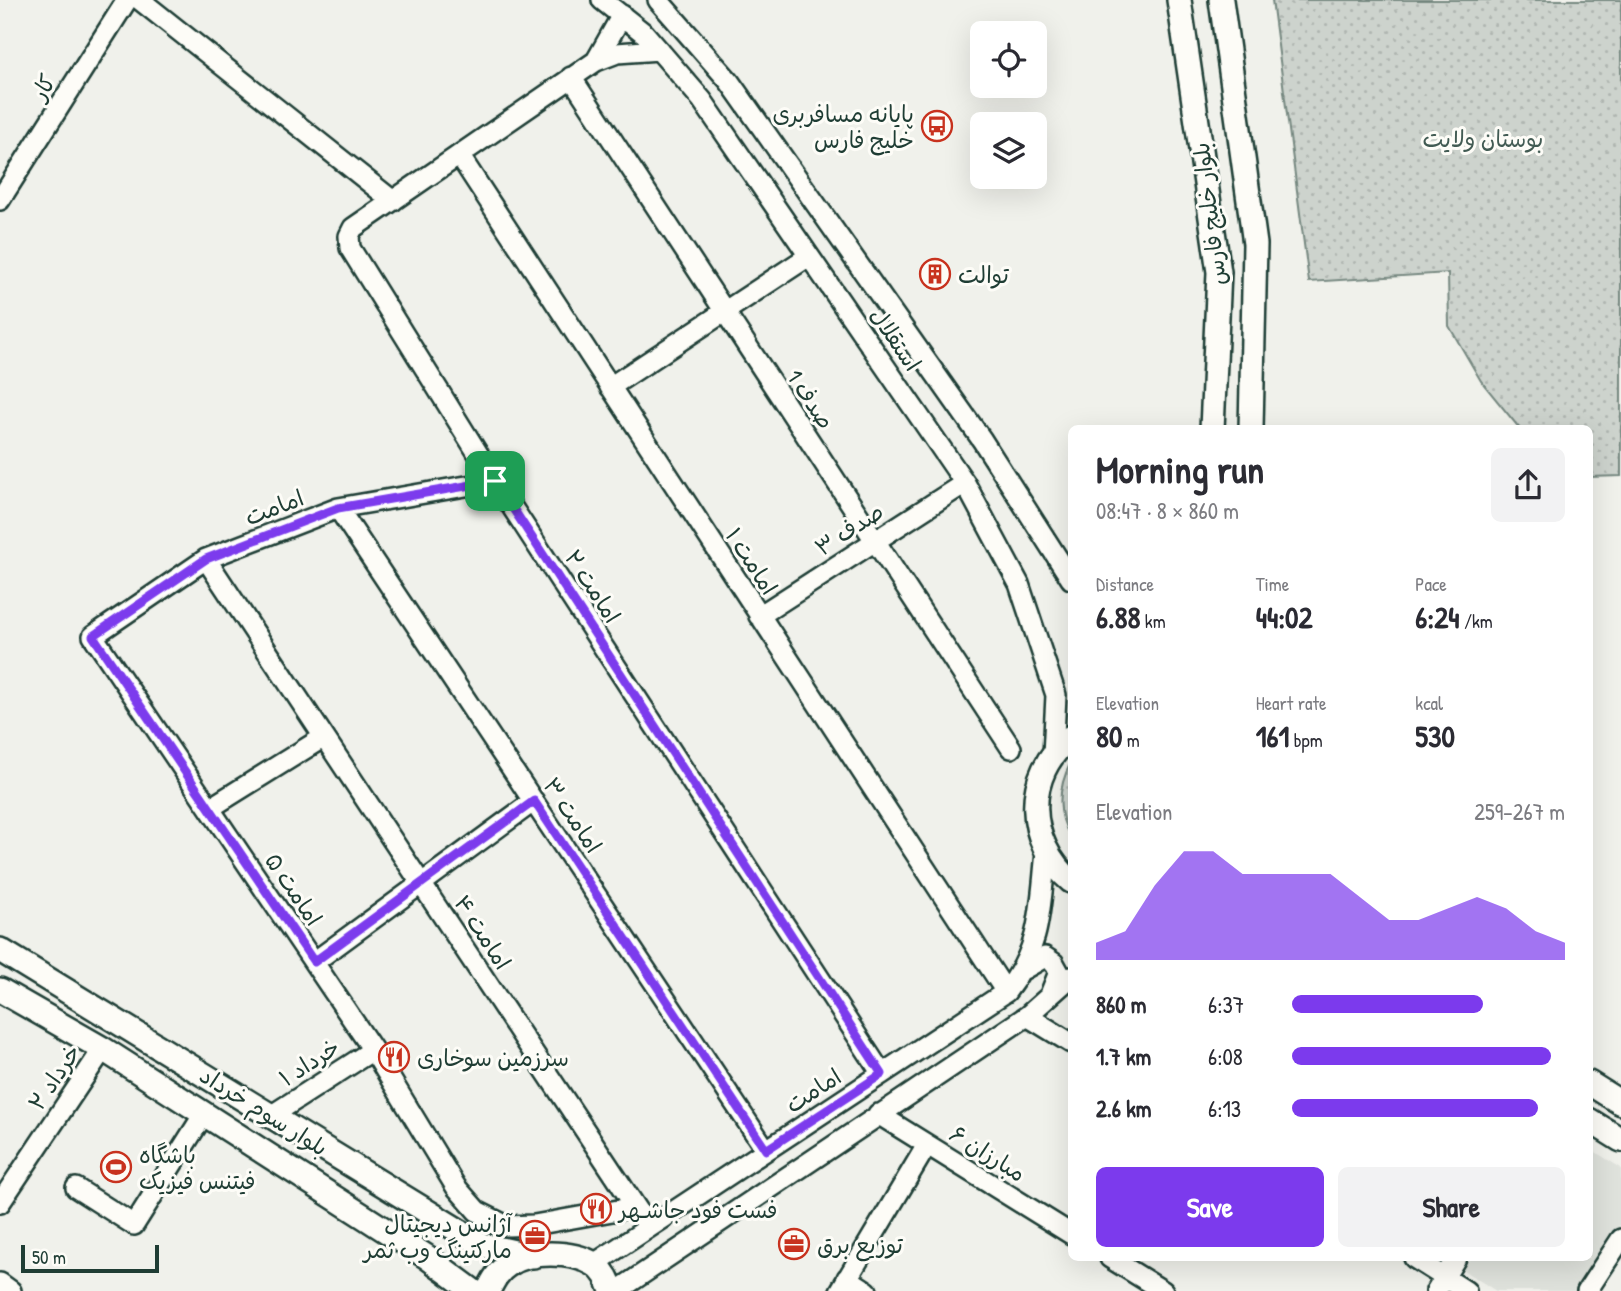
<!DOCTYPE html>
<html lang="en">
<head>
<meta charset="utf-8">
<style>
  :root { --surface:#fff; --page:#f2f2f3; --text:#2b2b33; --muted:#7c7c81; --accent:#7c3aed }
  body { margin:0; font-family:"Patrick Hand","Playpen Sans Arabic",sans-serif; background:var(--page); color:var(--text); height:100vh; display:flex; flex-direction:column; font-size:26px; white-space:nowrap }
  * { box-sizing:border-box; margin:0 }
  p { font-size:23px; color:var(--muted) }
  .icon { flex:none; width:38px; height:38px; fill:none; stroke:currentColor; stroke-width:2; stroke-linecap:round; stroke-linejoin:round }
  .map { position:relative; flex:1; overflow:hidden }
  .side { position:absolute; left:1068px; top:425px; width:525px; height:836px; display:flex; flex-direction:column; background:var(--surface); border-radius:10px; box-shadow:0 7px 28px #0002 }
  .side>* { flex:none }
  .controls { position:absolute; left:970px; top:21px; display:grid; gap:14px }
  .controls a { display:grid; place-items:center; width:77px; height:77px; border-radius:10px; background:var(--surface); box-shadow:0 7px 28px #0002; font-size:35px }
  .scale { position:absolute; left:21px; bottom:18px; width:138px; box-sizing:border-box; padding-left:7px; border:4px solid #1f3d34; border-top:0; font-size:19px; line-height:24px; white-space:nowrap; color:#1f3d34; -webkit-text-stroke:5px #fdfcf7; paint-order:stroke }
  .pin { position:absolute; display:grid; place-items:center; width:60px; height:60px; color:#fff; margin:-30px; border-radius:14px; box-shadow:0 4px 10px #0006 }
  .round { display:grid; place-items:center; flex:none; width:74px; height:74px; border-radius:10px; background:var(--page) }
  .overview { display:flex; align-items:center; justify-content:space-between; height:119px; padding:0 28px }
  h1 { font-size:38px; font-weight:700; line-height:52px }
  .figures { display:grid; grid-template-columns:repeat(3,1fr); gap:10px; height:119px; padding:7px 28px }
  .figures div { display:grid; align-content:center }
  .figures b { font-size:30px; font-weight:700 }
  .figures small { font-size:19px; font-weight:400 }
  .figures p { font-size:19px }
  .chart { height:196px; padding:14px 28px }
  .chart p { display:flex; justify-content:space-between }
  .chart svg { width:100%; height:126px; margin-top:7px; fill:var(--accent); opacity:.7 }
  .primary-button { display:flex; gap:14px; margin-top:auto; padding:14px 28px }
  .primary-button a { flex:1; height:80px; border-radius:10px; background:var(--accent); color:#fff; font-size:28px; font-weight:700; line-height:80px; text-align:center }
  .primary-button a+a { background:var(--page); color:var(--text) }
  ul { padding:0 28px; list-style:none; font-size:23px }
  li { display:grid; grid-template-columns:112px 84px 1fr; align-items:center; height:52px }
  li i { height:18px; border-radius:9px; background:var(--accent) }
  .map>svg:first-child { display:block }
  .built { fill:#dfe2dc }
  .grass { fill:url(#grass-dots); stroke:#768880; stroke-width:2 }
  .lines { fill:none; stroke-linecap:round; stroke-linejoin:round }
  .minor-casing { stroke:#1f3d34; stroke-width:24 }
  .major-casing { stroke:#1f3d34; stroke-width:28 }
  .minor { stroke:#fdfcf7; stroke-width:19 }
  .major { stroke:#fdfcf7; stroke-width:23 }
  .route-casing { stroke:#fff; stroke-width:14 }
  .route { stroke:#7c3aed; stroke-width:9 }
  .labels { text-anchor:middle; dominant-baseline:central; stroke-width:6; stroke-linejoin:round; paint-order:stroke }
  .street-label { font-size:23px; fill:#1f3d34; stroke:#fdfcf7 }
  .poi-label { font-size:23px; fill:#1f3d34; stroke:#fdfcf7; text-anchor:start }
  .park-label { font-size:23px; fill:#425b53; stroke:#fdfcf7 }
</style>
</head>
<body>
<div class="map">
<svg width="1621" height="1291" viewBox="0 0 1621 1291">
  <defs>
    <pattern id="grass-dots" width="8" height="8" patternUnits="userSpaceOnUse" patternTransform="scale(1.75)"><rect width="8" height="8" fill="#cdd3cd"/><path d="M2 2h.1M6 6h.1" fill="none" stroke="#b0b6b1" stroke-width="1.8" stroke-linecap="round"/></pattern>
  </defs>
  <rect width="100%" height="100%" fill="#f0f1eb"/>
  <filter id="ink" filterUnits="userSpaceOnUse"><feTurbulence type="fractalNoise" baseFrequency=".0143" numOctaves="2"/><feDisplacementMap in="SourceGraphic" scale="14" xChannelSelector="R" yChannelSelector="G"/><feConvolveMatrix kernelMatrix="1 2 1 2 8 2 1 2 1" color-interpolation-filters="sRGB"/></filter>
  <g filter="url(#ink)">
    <!-- built -->
    <path class="built" d="M1589 1148 1621 1168V1224L1578 1291H1496L1463 1270 1470 1258H1589Z"/>
    <!-- grass -->
    <path class="grass" d="M1272 0H1621V476L1589 477V429H1520L1481 381 1449 326 1448 273 1309 282Z
      M1071 762V838C1056 813 1058 787 1071 762Z"/>
    <g class="lines">
      <!-- minor casing -->
      <g class="minor-casing">
        <path id="minor" d="M140 0 393 201
          M602 0 645 34 702 100 965 483 1019 584 1056 695 1053 755
          M658 0 729 81 982 440 1071 579
          M659 50 617 53 596 61 353 228 349 236 350 248 495 481 882 1074
          M596 61 622 15
          M571 77 1011 748
          M459 155 1006 992
          M0 200 127 0
          M610 387 809 256
          M495 481 338 508 206 559 93 636 373 1050 456 1187 477 1211 507 1226 534 1225 635 1207
          M338 508 766 1150
          M206 559 649 1227
          M759 616 965 483
          M210 808 324 737
          M314 962 534 801
          M1024 969 1045 957 1054 963 1059 972 1051 992
          M1027 1016 1071 1043
          M878 1114 1071 1234
          M272 1115 373 1050
          M76 1188 134 1225 204 1114
          M0 1203 103 1049
          M1110 1258 1163 1291
          M1414 1258 1466 1291
          M594 1264 1006 992C1042 947 1040 907 1046 852
          M847 1278 867 1291
          M0 1283 11 1291
          M617 1291 1027 1016 1071 977
          M840 1291 927 1145
          M1436 1291 1456 1258
          M1587 1291 1621 1239"/>
      </g>
      <!-- major casing -->
      <g class="major-casing">
        <path id="major" d="M1179 0 1219 272 1212 429
          M1221 0 1255 244 1251 429
          M1071 737C1022 774 1026 843 1071 881
          M0 950 482 1245 533 1256
          M0 990 103 1049 427 1257 473 1291
          M1589 1083 1621 1103
          M1589 1120 1621 1140
          M488 1291C493 1281 498 1271 508 1265 529 1250 572 1251 594 1264 604 1270 609 1281 612 1291"/>
      </g>
      <!-- minor -->
      <use href="#minor" class="minor"/>
      <!-- major -->
      <use href="#major" class="major"/>
    </g>
  </g>
  <g class="lines" filter="url(#ink)">
    <!-- route casing -->
    <g class="route-casing">
      <path id="route" d="M495 481 882 1074 766 1150 534 801 314 962 93 636 206 559 338 508Z"/>
    </g>
    <!-- route -->
    <use href="#route" class="route"/>
  </g>
  <!-- icons -->
  <defs>
    <g id="bus-ring" transform="scale(1.575)"><circle r="9.5" fill="#fdfcf7" stroke="#c8321e" stroke-width="1.5"/><path d="M-5-6H5V4H4V6H2V4H-2V6H-4V4H-5ZM-3.5-4V0h7V-4ZM-3.5 1.2v1.5H-2V1.2ZM2 1.2v1.5H3.5V1.2Z" fill="#c8321e"/></g>
    <g id="building-ring" transform="scale(1.575)"><circle r="9.5" fill="#fdfcf7" stroke="#c8321e" stroke-width="1.5"/><path d="M-4-6H4V6H1V3H-1V6H-4ZM-2.5-4.3h1.7v1.8h-1.7ZM.8-4.3h1.7v1.8H.8ZM-2.5-1h1.7V.8h-1.7ZM.8-1h1.7V.8H.8Z" fill="#c8321e"/></g>
    <g id="restaurant-ring" transform="scale(1.575)"><circle r="9.5" fill="#fdfcf7" stroke="#c8321e" stroke-width="1.5"/><path d="M-5-6h1v4h1v-4h1v4h1v-4h1v5L-1.5 .5V6h-2V.5L-5-1ZM5-6V6H3V1.5H1.5Q1.5-4 5-6Z" fill="#c8321e"/></g>
    <g id="stadium-ring" transform="scale(1.575)"><circle r="9.5" fill="#fdfcf7" stroke="#c8321e" stroke-width="1.5"/><path d="M0-5a6.5 5 0 1 0 0 10a6.5 5 0 1 0 0-10ZM-3.5-1.8h7v3.6h-7Z" fill="#c8321e"/></g>
    <g id="office-ring" transform="scale(1.575)"><circle r="9.5" fill="#fdfcf7" stroke="#c8321e" stroke-width="1.5"/><path d="M-6-3h4V-5.5h4V-3h4V5H-6ZM-1-4.5V-3h2v-1.5ZM-6 0V1H6V0Z" fill="#c8321e"/></g>
  </defs>
  <g fill-rule="evenodd">
    <use href="#bus-ring" x="937" y="126"/>
    <use href="#building-ring" x="935" y="274"/>
    <use href="#restaurant-ring" x="394" y="1057"/>
    <use href="#stadium-ring" x="116" y="1167"/>
    <use href="#restaurant-ring" x="596" y="1209"/>
    <use href="#office-ring" x="535" y="1236"/>
    <use href="#office-ring" x="794" y="1244"/>
  </g>
  <g class="labels">
    <!-- street labels -->
    <g class="street-label">
      <text transform="translate(43 87) rotate(-58)">کار</text>
      <text transform="translate(1209 214) rotate(-97)">بلوار خلیج فارس</text>
      <text transform="translate(896 339) rotate(56)">استقلال</text>
      <text transform="translate(811 399) rotate(57)">صدف 1</text>
      <text transform="translate(274 507) rotate(-21)">امامت</text>
      <text transform="translate(849 529) rotate(-33)">صدف ۳</text>
      <text transform="translate(752 561) rotate(57)">امامت ۱</text>
      <text transform="translate(593 586) rotate(57)">امامت ۲</text>
      <text transform="translate(573 815) rotate(56)">امامت ۳</text>
      <text transform="translate(294 889) rotate(56)">امامت ۵</text>
      <text transform="translate(483 932) rotate(57)">امامت ۴</text>
      <text transform="translate(309 1062) rotate(-33)">خرداد ۱</text>
      <text transform="translate(54 1077) rotate(-56)">خرداد ۲</text>
      <text transform="translate(813 1090) rotate(-33)">امامت</text>
      <text transform="translate(264 1111) rotate(32)">بلوار سوم خرداد</text>
      <text transform="translate(988 1153) rotate(32)">مبارزان ۶</text>
    </g>
    <!-- poi labels -->
    <g class="poi-label">
      <text x="914" y="113" text-anchor="end">پایانه مسافربری<tspan x="914" dy="26">خلیج فارس</tspan></text>
      <text x="958" y="274">توالت</text>
      <text x="417" y="1057">سرزمین سوخاری</text>
      <text x="139" y="1154">باشگاه<tspan x="139" dy="26">فیتنس فیزیک</tspan></text>
      <text x="619" y="1209">فست فود جاشـهر</text>
      <text x="512" y="1223" text-anchor="end">آژانس دیجیتال<tspan x="512" dy="26">مارکتینگ وب ثمر</tspan></text>
      <text x="817" y="1244">توزیع برق</text>
    </g>
    <!-- park labels -->
    <g class="park-label">
      <text x="1483" y="138">بوستان ولایت</text>
    </g>
  </g>
</svg>
<div class="controls">
<a><svg class="icon" aria-label="locate" viewBox="0 0 24 24"><circle cx="12" cy="12" r="6"/><path d="M12 2v4M12 18v4M2 12h4M18 12h4"/></svg></a>
<a><svg class="icon" aria-label="layers" viewBox="0 0 24 24"><path d="M12 4l9 5-9 5-9-5zM3 14l9 5 9-5"/></svg></a>
</div>
<div class="scale">50 m</div>
<div class="pin" style="left:495px;top:481px;background:#1e9e55"><svg class="icon" aria-label="arrive" viewBox="0 0 24 24"><path d="M6 21V4h12l-3 4 3 4H6"/></svg></div>
<section class="side">
<div class="overview"><div><h1>Morning run</h1><p>08:47 · 8 × 860 m</p></div><a class="round"><svg class="icon" aria-label="share" viewBox="0 0 24 24"><path d="M12 15V3M7 8l5-5 5 5M5 13v7h14v-7"/></svg></a></div>
<div class="figures">
<div><p>Distance</p><b>6.88<small> km</small></b></div>
<div><p>Time</p><b>44:02</b></div>
<div><p>Pace</p><b>6:24<small> /km</small></b></div>
</div>
<div class="figures">
<div><p>Elevation</p><b>80<small> m</small></b></div>
<div><p>Heart rate</p><b>161<small> bpm</small></b></div>
<div><p>kcal</p><b>530</b></div>
</div>
<div class="chart"><p><span>Elevation</span>259–267 m</p>
<svg viewBox="0 0 160 44" preserveAspectRatio="none"><path d="M0 44V38L10 34L20 18L30 6L40 6L50 14L60 14L70 14L80 14L90 22L100 30L110 30L120 26L130 22L140 26L150 34L160 38V44z"/></svg>
</div>
<ul>
<li><b>860 m</b>6:37<i style="width:70%"></i></li>
<li><b>1.7 km</b>6:08<i style="width:95%"></i></li>
<li><b>2.6 km</b>6:13<i style="width:90%"></i></li>
</ul>
<div class="primary-button"><a>Save</a><a>Share</a></div>
</section>
</div>
</body>
</html>
